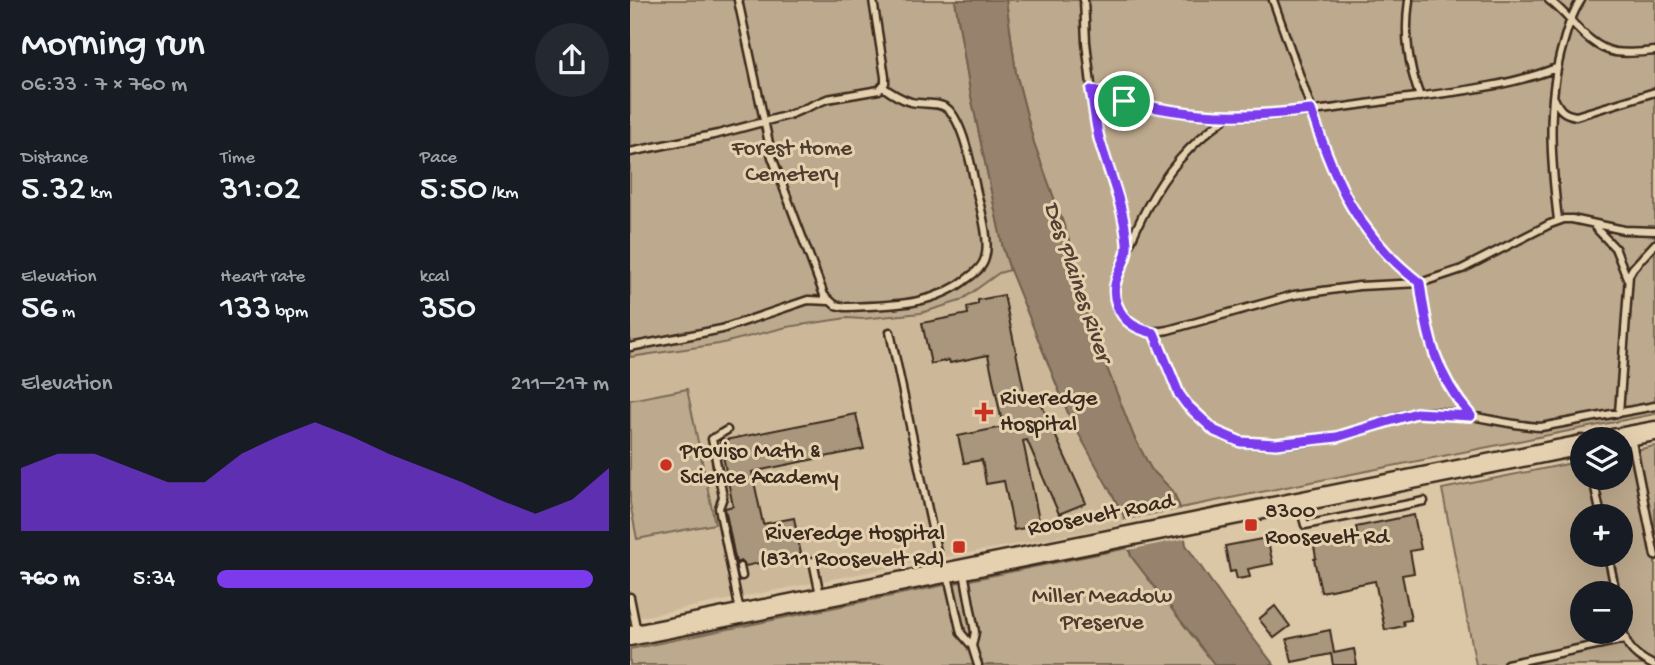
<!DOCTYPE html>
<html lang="en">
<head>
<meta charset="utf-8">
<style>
  :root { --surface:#171b24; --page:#242831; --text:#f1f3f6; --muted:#9ea1a6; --accent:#7c3aed }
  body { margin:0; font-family:"Gochi Hand",sans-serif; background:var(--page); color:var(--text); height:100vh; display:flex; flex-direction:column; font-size:26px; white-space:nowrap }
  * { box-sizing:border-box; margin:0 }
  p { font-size:23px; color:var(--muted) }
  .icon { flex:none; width:38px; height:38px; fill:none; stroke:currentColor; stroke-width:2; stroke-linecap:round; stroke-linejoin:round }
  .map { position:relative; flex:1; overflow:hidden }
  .sheet { display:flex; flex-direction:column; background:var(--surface); width:630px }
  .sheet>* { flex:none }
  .tools { position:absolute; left:940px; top:427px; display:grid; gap:14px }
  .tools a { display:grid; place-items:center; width:63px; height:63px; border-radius:50%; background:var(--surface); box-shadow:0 7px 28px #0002; font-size:35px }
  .pin { position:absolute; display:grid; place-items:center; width:60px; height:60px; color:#fff; margin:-30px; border:4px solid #fff; border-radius:50%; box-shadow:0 2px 7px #0007 }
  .round { display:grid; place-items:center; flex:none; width:74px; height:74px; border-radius:37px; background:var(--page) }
  .overview { display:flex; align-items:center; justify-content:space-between; height:119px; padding:0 21px }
  h1 { font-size:38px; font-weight:600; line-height:52px }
  .metrics { display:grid; grid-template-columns:repeat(3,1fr); gap:10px; height:119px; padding:7px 21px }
  .metrics div { display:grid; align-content:center }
  .metrics b { font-size:35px; font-weight:600 }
  .metrics small { font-size:19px; font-weight:400 }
  .metrics p { font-size:19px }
  .chart { height:196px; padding:14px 21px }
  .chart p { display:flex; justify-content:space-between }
  .chart svg { width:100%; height:126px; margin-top:7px; fill:var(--accent); opacity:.7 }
  ul { padding:0 21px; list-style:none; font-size:23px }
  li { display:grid; grid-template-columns:112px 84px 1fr; align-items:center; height:52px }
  li i { height:18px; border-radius:9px; background:var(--accent) }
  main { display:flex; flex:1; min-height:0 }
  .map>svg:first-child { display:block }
  .built { fill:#ccb899 }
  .green { fill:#bda98d; stroke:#7c6a56; stroke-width:2; fill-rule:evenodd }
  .water { fill:#97836d; stroke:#725f4d; stroke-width:2 }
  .pier { fill:#dbc6a6 }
  .building { fill:#a9967c; stroke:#3b2a1e; stroke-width:2 }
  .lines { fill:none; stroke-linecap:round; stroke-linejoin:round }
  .service-casing { stroke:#3b2a1e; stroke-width:11 }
  .secondary-casing { stroke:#3b2a1e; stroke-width:23 }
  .service { stroke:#e5d0af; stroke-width:6 }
  .secondary { stroke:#e5d0af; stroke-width:18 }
  .route-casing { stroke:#fff; stroke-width:14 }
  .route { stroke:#7c3aed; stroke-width:9 }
  .poi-dot { fill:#c8321e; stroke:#e5d0af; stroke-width:2.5 }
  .labels { text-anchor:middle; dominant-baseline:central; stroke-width:6; stroke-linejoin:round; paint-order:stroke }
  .park-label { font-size:23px; fill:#4e3d2f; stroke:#e5d0af }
  .poi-label { font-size:23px; fill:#3b2a1e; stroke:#e5d0af; text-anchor:start }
  .street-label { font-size:23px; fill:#3b2a1e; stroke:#e5d0af }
  .water-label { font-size:24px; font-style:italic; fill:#524032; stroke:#e5d0af }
</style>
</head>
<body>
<main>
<section class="sheet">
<div class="overview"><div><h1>Morning run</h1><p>06:33 · 7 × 760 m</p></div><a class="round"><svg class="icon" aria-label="share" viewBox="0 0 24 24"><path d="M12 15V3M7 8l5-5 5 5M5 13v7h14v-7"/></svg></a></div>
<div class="metrics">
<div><p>Distance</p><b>5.32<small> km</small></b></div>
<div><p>Time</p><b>31:02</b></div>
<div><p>Pace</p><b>5:50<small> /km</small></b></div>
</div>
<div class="metrics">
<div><p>Elevation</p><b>56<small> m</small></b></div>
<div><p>Heart rate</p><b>133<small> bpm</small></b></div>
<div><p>kcal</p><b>350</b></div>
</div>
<div class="chart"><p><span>Elevation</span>211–217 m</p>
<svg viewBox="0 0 160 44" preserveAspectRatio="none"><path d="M0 44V22L10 17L20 17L30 22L40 27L50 27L60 17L70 11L80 6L90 11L100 17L110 22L120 27L130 33L140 38L150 33L160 22V44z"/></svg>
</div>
<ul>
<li><b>760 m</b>5:34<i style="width:96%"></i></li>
</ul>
</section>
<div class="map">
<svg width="1025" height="665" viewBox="0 0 1025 665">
  <rect width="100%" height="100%" fill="#dbc6a6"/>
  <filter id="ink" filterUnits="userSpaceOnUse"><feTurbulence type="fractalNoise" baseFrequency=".0143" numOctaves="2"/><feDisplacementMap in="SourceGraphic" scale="14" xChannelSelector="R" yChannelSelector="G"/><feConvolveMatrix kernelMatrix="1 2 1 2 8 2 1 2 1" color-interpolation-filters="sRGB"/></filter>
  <g filter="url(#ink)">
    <!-- built -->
    <path class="built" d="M380 270 440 418 489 507 493 514V525L299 560 0 619V357L89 344 157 327 217 318 232 319 291 313 330 301 369 273Z"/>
    <!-- green -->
    <path class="green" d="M0 0H325L340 91 373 248 380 270 369 273 330 301 291 313 232 319 217 318 157 327 89 344 0 357Z
      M376 0H1025V414L550 508 543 491 521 469 504 437 460 325 441 245 404 143 386 73Z
      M57 389 85 524 7 539 0 503V400Z
      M1025 446V665H846L812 489 952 461V478H990L991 453ZM952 516H990V555H952ZM952 593H990V632H952Z
      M498 548 501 556 585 665H0V649Z"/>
    <!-- water -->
    <path class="water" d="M325 0H376L386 73 404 143 441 245 460 325 504 437 521 469 543 491 550 508 556 545 595 602 644 665H585L501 556 493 514 440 418 380 270 373 248 340 91Z"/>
    <!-- pier -->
    <path class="pier" d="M553 509 558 538 498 550 492 521Z"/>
    <!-- building -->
    <path class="building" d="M374 295 396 400 408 397 456 503 429 514 397 440 393 441 410 525 384 530 374 481 356 484 352 460 334 463 328 436 373 427 358 355 320 363 319 360 301 364 292 323 338 314 337 307 348 304V300Z
      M226 414 234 449 122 472 133 524 164 518 171 554 116 566 111 561 106 563 95 508 103 506 90 441Z
      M784 515 791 549 780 551 784 573 772 575 781 620 773 621 774 626 755 630 745 581 691 592 684 559 686 558 684 546 728 537 726 527Z
      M637 538 643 564 618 569 620 577 607 579 605 571 600 572 595 546Z
      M645 606 660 626 644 638 629 619Z
      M700 630 704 653 724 649 727 665H703L701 654 662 662 657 639Z"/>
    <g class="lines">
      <!-- service casing -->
      <g class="service-casing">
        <path id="service" d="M108 0 142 157 194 295 205 305 215 307C258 305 302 307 338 278 345 273 353 267 355 258 361 240 349 204 345 184 341 164 333 123 318 109 308 101 293 105 281 102 271 99 261 93 253 87
          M454 0 456 42 465 119 469 137 489 197 498 245
          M643 0 704 173 740 236 764 262 790 283C797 336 805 374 841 416
          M779 0C774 35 778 64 790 97
          M919 0C941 16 957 47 985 52 998 54 1012 52 1025 51
          M462 90C496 102 532 112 570 115 636 121 705 108 770 99 822 92 877 87 926 68
          M924 98C929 109 933 114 946 116L1025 92
          M597 117C579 130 563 144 549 160 524 189 508 223 494 258 490 268 484 278 484 289 483 299 488 311 494 318 506 332 522 333 538 330L664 295 729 286 790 283 832 269 920 224 934 219H942L994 230 1025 231
          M0 152 88 134 159 115 197 99 249 90 255 83V77L243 0
          M928 220C921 161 916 102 933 44 937 29 942 13 951 0
          M965 227 985 248 997 278
          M260 332 311 570
          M524 333C534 356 541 386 557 405 569 419 586 434 603 440 636 451 692 441 724 433 745 427 764 415 785 413 828 408 869 425 911 427L1025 406
          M0 347 92 329 178 300 199 301
          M989 413 999 275 1003 268 1025 244
          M97 430 82 439 93 497 89 508 110 612
          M1001 437 1025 556
          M963 478 971 516
          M669 503 675 525 794 501
          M978 555 986 593
          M183 561 190 595
          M110 567 112 576
          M334 572 345 632 342 646
          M318 576 331 633 342 646 348 665
          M0 597 7 632
          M990 618C995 644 999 653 1023 665
          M877 664 995 639"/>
      </g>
      <!-- secondary casing -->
      <g class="secondary-casing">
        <path id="secondary" d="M982 439 1025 431
          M0 636 952 445"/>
      </g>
      <!-- service -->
      <use href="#service" class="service"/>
      <!-- secondary -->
      <use href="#secondary" class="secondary"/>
    </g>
  </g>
  <g class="lines" filter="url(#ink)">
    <!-- route casing -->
    <g class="route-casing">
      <path id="route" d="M461 90C539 117 600 120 681 110 705 182 728 236 790 283 797 336 805 374 841 416L786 413 707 437 646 444 611 442 585 431 557 405 549 394 524 333C507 329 494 323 487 305 477 279 499 265 497 243 494 206 479 173 469 138 465 122 464 106 461 90Z"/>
    </g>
    <!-- route -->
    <use href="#route" class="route"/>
  </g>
  <!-- markers -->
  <g class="poi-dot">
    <path d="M350.5 401.5h7v7h7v7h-7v7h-7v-7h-7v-7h7z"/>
    <circle cx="36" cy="465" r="7"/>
    <rect x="614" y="518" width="14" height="14" rx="3.5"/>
    <rect x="322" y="540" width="14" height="14" rx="3.5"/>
  </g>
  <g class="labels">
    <!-- park labels -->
    <g class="park-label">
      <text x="162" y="149">Forest Home<tspan x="162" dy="26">Cemetery</tspan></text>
      <text x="472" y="597">Miller Meadow<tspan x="472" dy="26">Preserve</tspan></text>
    </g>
    <!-- poi labels -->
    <g class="poi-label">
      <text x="370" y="399">Riveredge<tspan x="370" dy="26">Hospital</tspan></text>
      <text x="50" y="452">Proviso Math &amp;<tspan x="50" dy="26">Science Academy</tspan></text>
      <text x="635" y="512">8300<tspan x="635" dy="26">Roosevelt Rd</tspan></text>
      <text x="315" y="534" text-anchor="end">Riveredge Hospital<tspan x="315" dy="26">(8311 Roosevelt Rd)</tspan></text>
    </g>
    <!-- street labels -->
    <g class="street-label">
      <text transform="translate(471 516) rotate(-11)">Roosevelt Road</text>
    </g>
    <!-- water labels -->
    <g class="water-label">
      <text transform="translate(446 282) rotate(71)">Des Plaines River</text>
    </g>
  </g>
</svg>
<div class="tools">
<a><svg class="icon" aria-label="layers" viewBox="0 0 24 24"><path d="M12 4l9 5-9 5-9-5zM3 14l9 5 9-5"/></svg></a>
<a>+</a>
<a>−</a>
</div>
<div class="pin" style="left:494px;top:101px;background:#1e9e55"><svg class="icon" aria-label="arrive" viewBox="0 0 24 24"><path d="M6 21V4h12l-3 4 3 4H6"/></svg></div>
</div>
</main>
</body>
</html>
